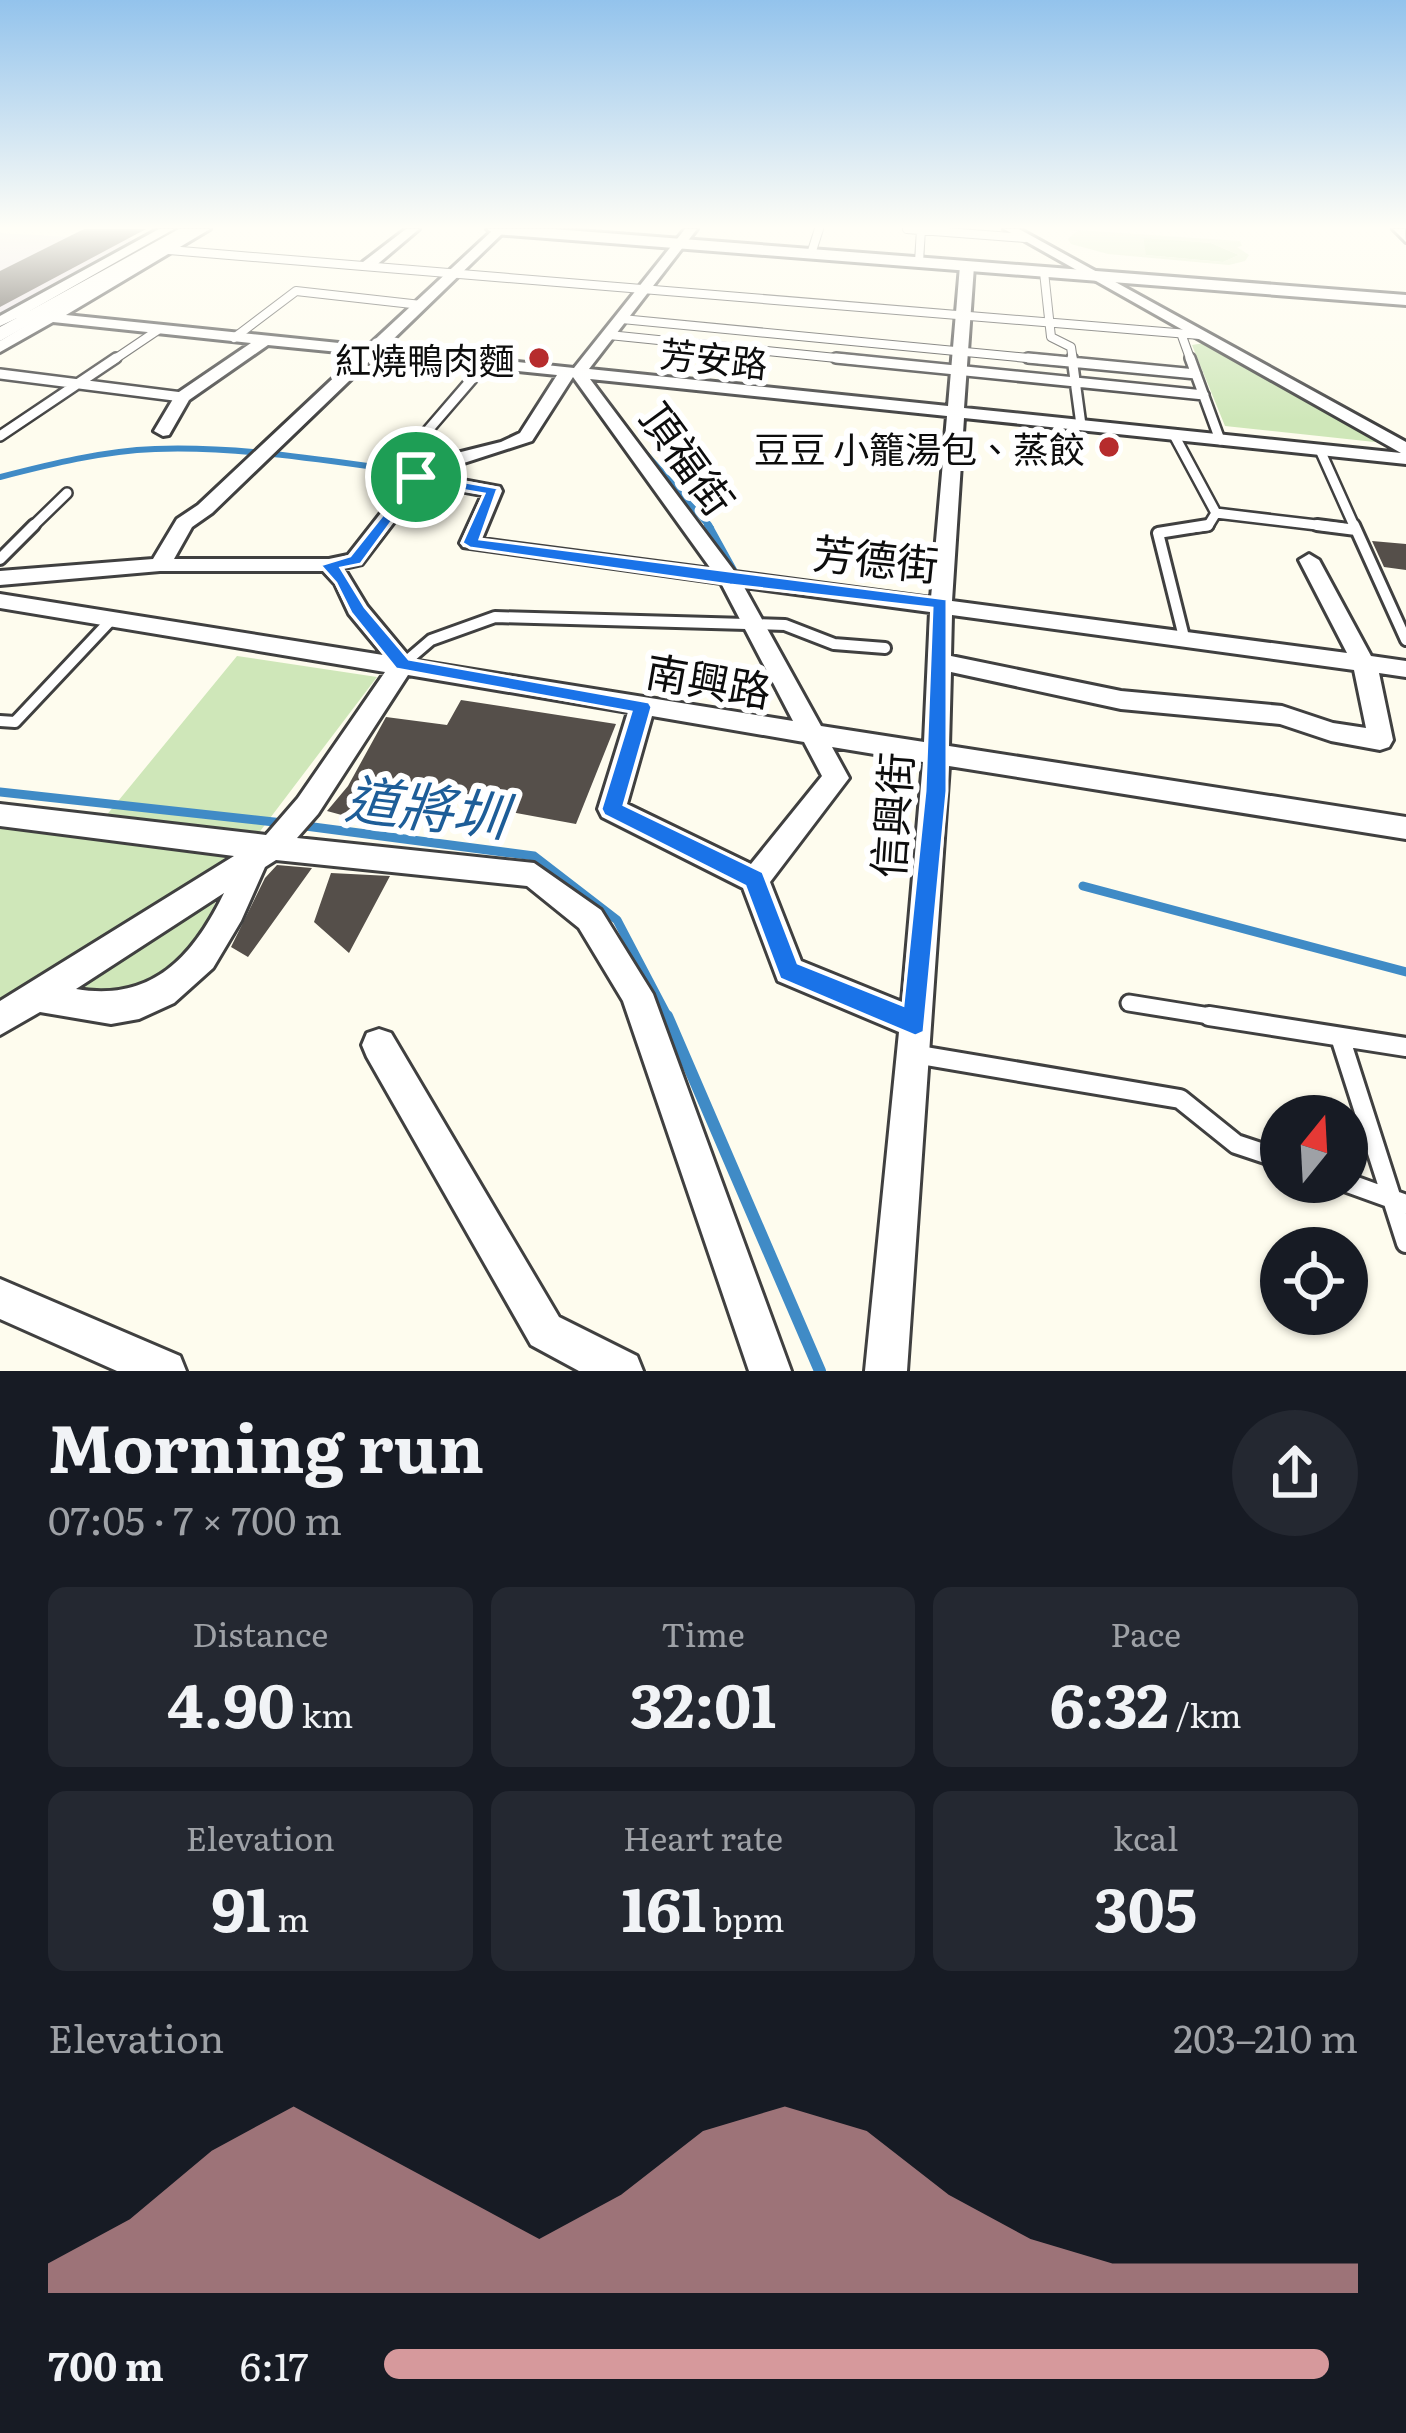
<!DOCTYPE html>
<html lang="en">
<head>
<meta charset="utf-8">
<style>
  :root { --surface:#171b24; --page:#242831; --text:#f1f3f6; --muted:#9ea1a6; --accent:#d6999c }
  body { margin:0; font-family:Literata,"Noto Sans TC",serif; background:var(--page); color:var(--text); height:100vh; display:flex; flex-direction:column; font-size:45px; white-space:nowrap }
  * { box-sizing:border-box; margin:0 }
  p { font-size:39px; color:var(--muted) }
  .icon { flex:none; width:66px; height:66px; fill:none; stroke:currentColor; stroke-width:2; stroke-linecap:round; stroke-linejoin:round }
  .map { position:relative; height:1371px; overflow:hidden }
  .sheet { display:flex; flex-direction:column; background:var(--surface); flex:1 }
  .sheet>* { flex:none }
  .needle { width:78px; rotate:18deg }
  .controls { position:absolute; left:1260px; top:1095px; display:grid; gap:24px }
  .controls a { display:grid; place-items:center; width:108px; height:108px; border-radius:50%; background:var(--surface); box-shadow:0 3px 9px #0004; font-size:60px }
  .pin { position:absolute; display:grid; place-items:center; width:102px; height:102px; color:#fff; margin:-51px; border:6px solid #fff; border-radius:50%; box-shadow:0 3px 12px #0007 }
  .round { display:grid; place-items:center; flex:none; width:126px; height:126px; border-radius:63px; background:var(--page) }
  .overview { display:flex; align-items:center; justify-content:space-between; height:204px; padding:0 48px }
  h1 { font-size:66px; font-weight:700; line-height:90px }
  .metrics { display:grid; grid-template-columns:repeat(3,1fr); gap:18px; height:204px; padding:12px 48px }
  .metrics div { display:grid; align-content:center; border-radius:18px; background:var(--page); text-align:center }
  .metrics b { font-size:60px; font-weight:700 }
  .metrics small { font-size:33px; font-weight:400 }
  .metrics p { font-size:33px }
  .chart { height:336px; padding:24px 48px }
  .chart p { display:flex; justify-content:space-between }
  .chart svg { width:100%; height:216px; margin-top:12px; fill:var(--accent); opacity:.7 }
  ul { padding:0 48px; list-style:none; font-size:39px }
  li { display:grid; grid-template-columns:192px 144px 1fr; align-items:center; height:90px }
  li i { height:30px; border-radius:15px; background:var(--accent) }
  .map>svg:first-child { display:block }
  .industrial { fill:#ebe2eb }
  .green { fill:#cfe7b9 }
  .pitch { fill:#e1eecb; fill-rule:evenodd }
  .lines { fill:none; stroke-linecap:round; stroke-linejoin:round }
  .stream-far3 { stroke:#408bc6; stroke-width:6 }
  .stream-far2 { stroke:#408bc6; stroke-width:8 }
  .stream-far1 { stroke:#408bc6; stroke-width:9 }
  .stream { stroke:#408bc6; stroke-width:12 }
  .building { fill:#554f4a }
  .service-far4-casing { stroke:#404040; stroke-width:10 }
  .service-far3-casing { stroke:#404040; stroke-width:14 }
  .service-far2-casing { stroke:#404040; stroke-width:16 }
  .service-far1-casing { stroke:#404040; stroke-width:21 }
  .service-casing { stroke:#404040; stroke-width:24 }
  .minor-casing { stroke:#404040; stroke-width:6 }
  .tertiary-casing { stroke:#404040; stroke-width:6 }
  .service-far4 { stroke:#fff; stroke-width:8 }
  .service-far3 { stroke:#fff; stroke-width:9 }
  .service-far2 { stroke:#fff; stroke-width:10 }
  .service-far1 { stroke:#fff; stroke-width:15 }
  .service { stroke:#fff; stroke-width:18 }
  .minor { fill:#fff; fill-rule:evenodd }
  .tertiary { fill:#fff; fill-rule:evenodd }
  .route { fill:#1a73e8; stroke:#fff; stroke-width:3; fill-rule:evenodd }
  .poi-dot { fill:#b62c2d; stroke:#fff; stroke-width:4.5 }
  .labels { text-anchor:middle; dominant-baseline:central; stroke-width:12; stroke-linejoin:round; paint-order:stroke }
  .far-street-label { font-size:36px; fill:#0d0d0d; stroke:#fff }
  .far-poi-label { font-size:36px; fill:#0d0d0d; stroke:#fff; text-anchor:end }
  .street-label { font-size:42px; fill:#0d0d0d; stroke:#fff }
  .near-water-label { font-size:54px; font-style:italic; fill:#1d5d98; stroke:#fff }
</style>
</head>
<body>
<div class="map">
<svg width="1406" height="1371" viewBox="0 0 1406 1371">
  <rect width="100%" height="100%" fill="#fefcee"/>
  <!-- industrial -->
  <path class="industrial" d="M0 233 69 237 138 239 0 315Z"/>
  <!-- green -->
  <path class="green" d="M1143 237 1211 243 1239 255 1223 262 1145 255Z
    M1205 343 1384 443 1225 426 1192 345Z
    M237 656 377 677 236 863 191 950 149 984 98 998 48 992 0 1001V827L87 839Z"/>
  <!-- pitch -->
  <path class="pitch" d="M1063 229 1240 241 1242 246 1237 247 1249 255 1245 261 1229 265 1108 254 1071 244 1068 239 1077 231ZM1143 238 1211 243 1239 255 1223 262 1146 255Z"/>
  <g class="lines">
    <!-- stream-far3 -->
    <path class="stream-far3" d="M639 446 711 528
      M0 477C51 464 102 451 155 449 239 446 321 460 404 471L421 468"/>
    <!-- stream-far2 -->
    <path class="stream-far2" d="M708 525 734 572"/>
    <!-- stream-far1 -->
    <path class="stream-far1" d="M0 792 283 823
      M298 825 534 856 617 920 669 1019
      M1083 886 1406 972"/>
    <!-- stream -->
    <path class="stream" d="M667 1016 820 1371"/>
  </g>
  <!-- building -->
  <path class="building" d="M84 229H146L0 307V271Z
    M1372 541 1406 544V570L1384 567Z
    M461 700 616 724 576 824 398 791 367 822 351 817 353 811 349 817 327 811 348 786 386 717 447 725Z
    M277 865 312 868 248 957 231 947 265 878Z
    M331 873 390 876 349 953 314 922Z"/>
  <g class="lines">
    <!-- service-far4 casing -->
    <g class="service-far4-casing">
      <path id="service-far4" d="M907 229 1025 238
        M169 250 1200 335
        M811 254 819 229
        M919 262 921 229
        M1044 272 1051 337 1071 347 1073 361
        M622 319 1059 361
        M609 335 866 361
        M1182 336 1191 361
        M234 338 296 291 421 305
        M112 361 158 330"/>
    </g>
    <!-- service-far3 casing -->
    <g class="service-far3-casing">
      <path id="service-far3" d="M836 358 1204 395
        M1028 358 1196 374
        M1072 358 1081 425
        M1190 358 1220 440
        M0 374 182 397
        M1174 435 1216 513 1208 526 1191 528
        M0 436 116 358
        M1320 450 1355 528
        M398 465 485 364
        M1216 513 1342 528
        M31 528 67 493"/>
    </g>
    <!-- service-far2 casing -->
    <g class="service-far2-casing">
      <path id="service-far2" d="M1317 525 1356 530
        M1354 525 1406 640
        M0 559 34 525
        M1184 637 1158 533 1208 525
        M403 664 431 640 495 617 785 625 834 644 885 648
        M0 721 15 722 112 619"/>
    </g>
    <!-- service-far1 casing -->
    <g class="service-far1-casing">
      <path id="service-far1" d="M1129 1003 1228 1019"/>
    </g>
    <!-- service casing -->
    <g class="service-casing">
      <path id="service" d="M1209 1016 1406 1047
        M1340 1037 1406 1243
        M914 1054 1180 1099 1236 1144 1281 1159
        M1345 1182 1406 1204"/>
    </g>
    <!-- minor casing -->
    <g class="minor-casing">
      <path id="minor" d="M159 229H174L30 311 48 313 195 229H210L66 315 368 346 494 229H507L384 348 574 368 685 229H697L589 369 948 406 960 266 967 262 974 266 964 408 1401 453 1004 229H1019L1406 442V464L964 418 952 601 1347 653 1299 560 1309 554 1319 560 1371 656 1406 661V677L1379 673 1393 740 1389 747 1380 750 1331 741 1280 724 1121 709 951 672 949 746 1406 817V839L949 766 907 1371H865L899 1032 778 981 743 888 602 817 598 809 628 712 408 675 318 814 297 838 534 863 601 910 653 994 791 1371H749L623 1001 579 928 527 886 276 860 265 867 241 921 213 968 174 1003 139 1019 111 1024 40 1012 0 1035V1001L234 856 0 826V804L266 835 298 798 385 672 0 608V594L383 655 349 614 335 584 323 571H160L0 585V571L153 559 177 519 198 505 359 354 268 345 189 400 169 435 163 436 154 431 176 394 251 343 53 322 0 352V341L35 320 17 318 0 326V316ZM375 356 557 375 520 433 501 442 421 462 348 555 329 559H174L192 527 212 513ZM573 377 711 569 482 539 502 491 500 487 430 474 532 441ZM590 379 947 416 931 598 735 572ZM423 484 482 495 460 543 463 547 721 583 793 721 412 660 367 606 344 568 362 564ZM744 587 930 612 924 742 821 726ZM952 615 1354 670 1366 728 1333 723 1282 706 1121 691 951 656ZM652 716 804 742 822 776 751 864 627 804ZM832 747 923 762 902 1002 801 961 770 882 849 778ZM224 893C193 957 152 1002 76 989Z
        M406 229H419L373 268H363V262Z
        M1393 229H1405L1406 242Z
        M379 1029 391 1033 559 1317 637 1356 643 1371H579L531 1345 367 1057 362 1045 367 1033Z
        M0 1279 180 1356 186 1371H117L0 1319Z"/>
    </g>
    <!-- tertiary casing -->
    <g class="tertiary-casing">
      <path id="tertiary" d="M179 229H198L0 341V327Z
        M487 229H553L1406 295V305L495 234Z"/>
    </g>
    <!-- service-far4 -->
    <use href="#service-far4" class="service-far4"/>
    <!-- service-far3 -->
    <use href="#service-far3" class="service-far3"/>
    <!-- service-far2 -->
    <use href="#service-far2" class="service-far2"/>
    <!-- service-far1 -->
    <use href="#service-far1" class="service-far1"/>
    <!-- service -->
    <use href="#service" class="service"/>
    <!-- minor -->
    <use href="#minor" class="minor"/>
    <!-- tertiary -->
    <use href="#tertiary" class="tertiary"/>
  </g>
  <!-- sky -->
  <linearGradient id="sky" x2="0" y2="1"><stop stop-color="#93c3ec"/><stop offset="0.54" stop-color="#fffef7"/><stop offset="1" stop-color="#fffef7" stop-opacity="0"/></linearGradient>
  <rect width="1406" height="421" fill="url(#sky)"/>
  <!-- route -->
  <path class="route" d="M416 473 498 488 480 539 947 599V791L924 1032 915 1036 780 979 745 886 604 815 601 809 631 712 396 669 351 613 336 583 320 565 350 556ZM420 483 484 494 462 543 470 548 730 585 932 608 925 791 903 1005 798 963 763 872 624 805 652 707 649 702 409 659 365 607 341 568 361 564Z"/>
  <!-- markers -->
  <g class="poi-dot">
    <circle cx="539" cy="358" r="12"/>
    <circle cx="1109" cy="447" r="12"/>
  </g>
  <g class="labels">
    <!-- far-street labels -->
    <g class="far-street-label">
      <text transform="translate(714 357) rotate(6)">芳安路</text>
    </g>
    <!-- far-poi labels -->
    <g class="far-poi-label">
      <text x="515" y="358">紅燒鴨肉麵</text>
      <text x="1085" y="447">豆豆 小籠湯包、蒸餃</text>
    </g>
    <!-- street labels -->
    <g class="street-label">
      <text transform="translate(689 458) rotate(54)">頂福街</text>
      <text transform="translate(876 557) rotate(6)">芳德街</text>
      <text transform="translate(709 679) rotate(10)">南興路</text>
      <text transform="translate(890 815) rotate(-86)">信興街</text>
    </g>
    <!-- near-water labels -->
    <g class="near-water-label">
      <text transform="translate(427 804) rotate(7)">道將圳</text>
    </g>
  </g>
</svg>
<div class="controls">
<a><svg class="needle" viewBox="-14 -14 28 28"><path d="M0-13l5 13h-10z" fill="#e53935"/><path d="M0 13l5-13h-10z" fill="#9ea1a6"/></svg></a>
<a><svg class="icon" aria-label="locate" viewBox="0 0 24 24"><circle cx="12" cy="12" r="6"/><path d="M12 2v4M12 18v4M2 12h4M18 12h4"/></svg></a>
</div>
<div class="pin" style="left:416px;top:477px;background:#1e9e55"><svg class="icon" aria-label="arrive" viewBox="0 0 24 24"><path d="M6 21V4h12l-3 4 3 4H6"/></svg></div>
</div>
<section class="sheet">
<div class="overview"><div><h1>Morning run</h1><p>07:05 · 7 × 700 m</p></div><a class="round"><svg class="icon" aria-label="share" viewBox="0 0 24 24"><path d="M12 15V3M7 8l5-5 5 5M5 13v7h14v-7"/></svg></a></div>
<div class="metrics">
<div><p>Distance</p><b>4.90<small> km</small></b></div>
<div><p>Time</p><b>32:01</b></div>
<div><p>Pace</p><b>6:32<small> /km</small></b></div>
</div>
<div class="metrics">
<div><p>Elevation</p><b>91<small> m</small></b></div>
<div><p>Heart rate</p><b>161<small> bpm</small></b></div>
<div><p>kcal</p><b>305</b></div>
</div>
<div class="chart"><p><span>Elevation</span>203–210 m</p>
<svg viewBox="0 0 160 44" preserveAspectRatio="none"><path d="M0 44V38L10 29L20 15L30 6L40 15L50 24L60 33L70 24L80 11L90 6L100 11L110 24L120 33L130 38L140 38L150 38L160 38V44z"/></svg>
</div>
<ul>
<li><b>700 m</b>6:17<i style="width:97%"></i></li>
</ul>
</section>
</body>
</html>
